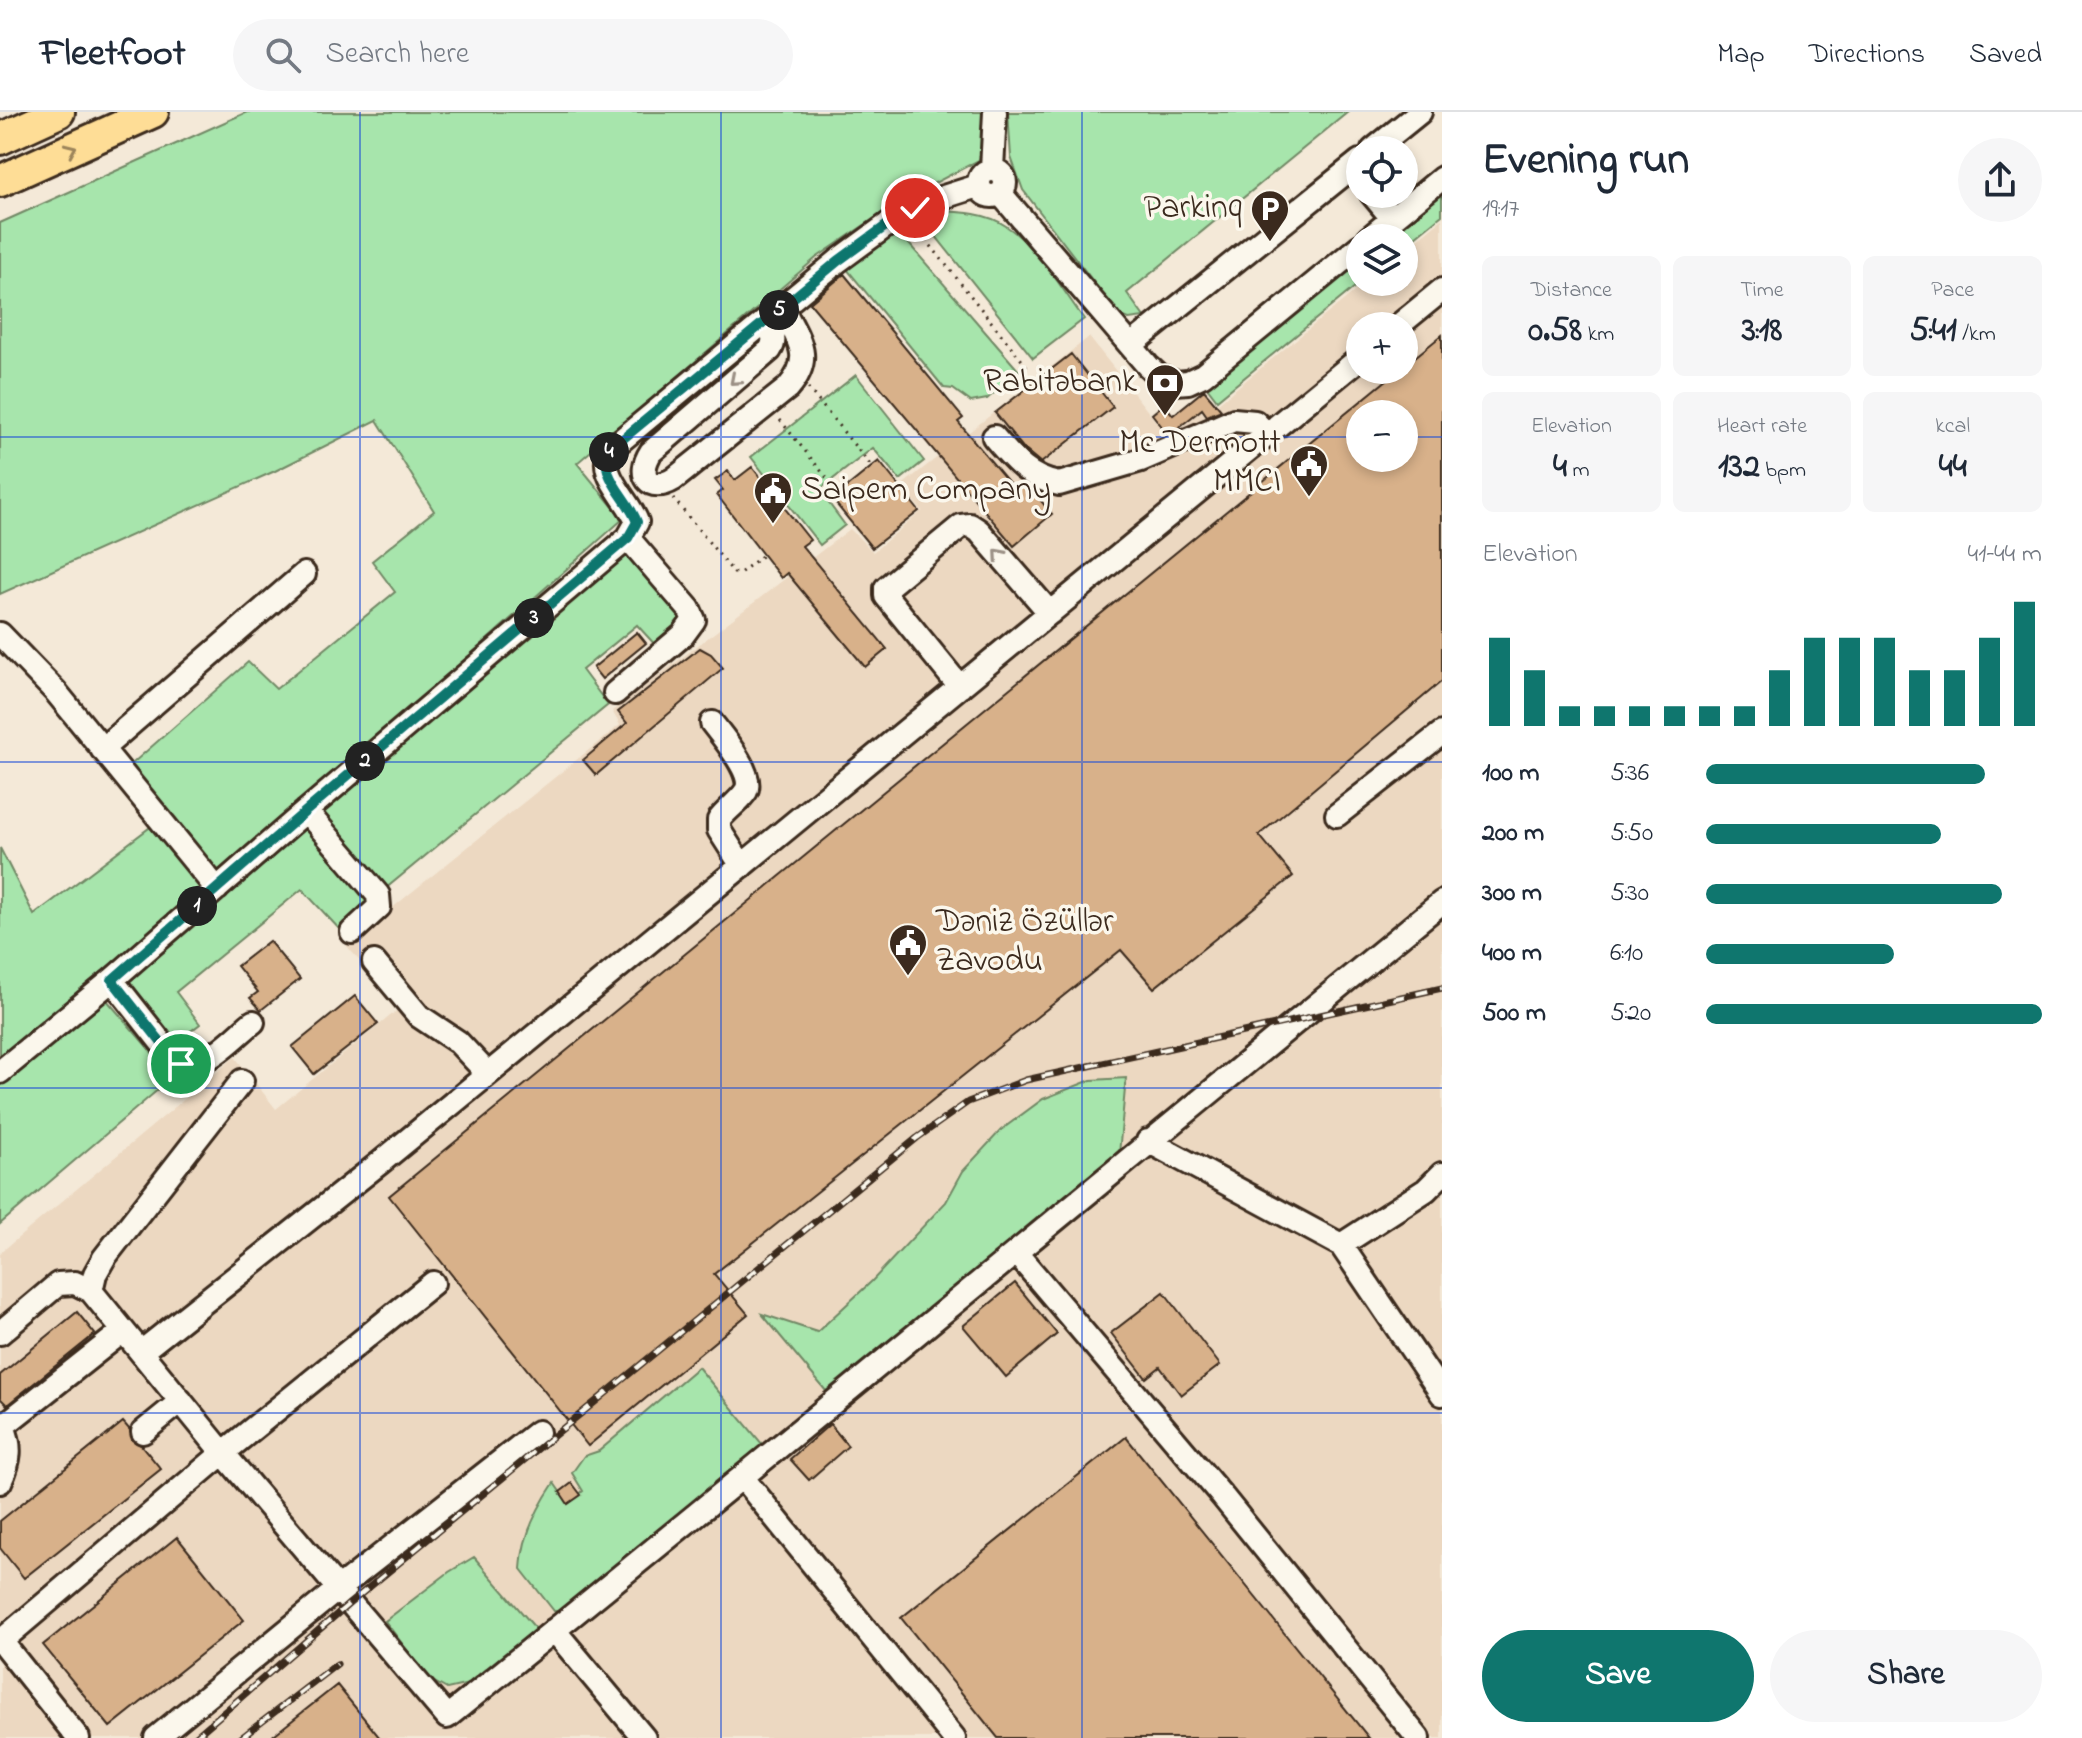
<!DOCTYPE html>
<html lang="en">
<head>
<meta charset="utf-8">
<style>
  :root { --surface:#fff; --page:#f6f6f7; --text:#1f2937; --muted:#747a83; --line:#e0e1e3; --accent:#0f766e }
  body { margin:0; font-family:"Indie Flower",sans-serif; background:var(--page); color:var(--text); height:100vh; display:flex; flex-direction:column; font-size:30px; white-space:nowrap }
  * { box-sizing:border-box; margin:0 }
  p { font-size:26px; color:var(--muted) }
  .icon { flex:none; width:44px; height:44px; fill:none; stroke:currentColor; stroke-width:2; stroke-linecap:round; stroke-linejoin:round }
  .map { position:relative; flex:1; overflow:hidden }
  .drawer { display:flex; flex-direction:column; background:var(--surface); width:640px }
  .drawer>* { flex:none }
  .buttons { position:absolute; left:1346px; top:24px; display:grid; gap:16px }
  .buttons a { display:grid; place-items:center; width:72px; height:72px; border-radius:50%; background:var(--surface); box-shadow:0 4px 12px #0003; font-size:40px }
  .pin { position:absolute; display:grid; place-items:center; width:68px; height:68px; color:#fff; margin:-34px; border:4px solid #fff; border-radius:50%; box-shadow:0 2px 8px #0007 }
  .km { position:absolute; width:40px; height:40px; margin:-20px; border-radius:50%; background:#222; color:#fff; font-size:22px; line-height:40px; text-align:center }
  .round { display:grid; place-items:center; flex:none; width:84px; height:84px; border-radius:42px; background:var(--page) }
  .overview { display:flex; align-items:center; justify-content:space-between; height:136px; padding:0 40px }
  h1 { font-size:44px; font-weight:800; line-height:60px }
  .stats { display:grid; grid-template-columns:repeat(3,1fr); gap:12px; height:136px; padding:8px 40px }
  .stats div { display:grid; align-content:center; border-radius:12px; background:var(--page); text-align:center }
  .stats b { font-size:34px; font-weight:800 }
  .stats small { font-size:22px; font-weight:400 }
  .stats p { font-size:22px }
  .chart { height:224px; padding:16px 40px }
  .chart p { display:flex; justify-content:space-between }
  .chart svg { width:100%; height:144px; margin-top:8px; stroke:var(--accent); stroke-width:6 }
  .action { display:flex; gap:16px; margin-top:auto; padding:16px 40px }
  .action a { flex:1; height:92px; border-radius:48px; background:var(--accent); color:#fff; font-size:32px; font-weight:800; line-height:92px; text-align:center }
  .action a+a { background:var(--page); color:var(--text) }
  ul { padding:0 40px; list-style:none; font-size:26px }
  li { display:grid; grid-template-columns:128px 96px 1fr; align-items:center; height:60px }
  li i { height:20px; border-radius:10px; background:var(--accent) }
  header { display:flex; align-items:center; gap:48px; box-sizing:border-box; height:112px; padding:0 40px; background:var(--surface); border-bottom:2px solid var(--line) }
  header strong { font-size:38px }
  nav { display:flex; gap:44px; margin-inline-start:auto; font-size:28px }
  .search { width:560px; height:72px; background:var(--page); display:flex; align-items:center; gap:20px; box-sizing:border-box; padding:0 28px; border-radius:44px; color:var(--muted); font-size:30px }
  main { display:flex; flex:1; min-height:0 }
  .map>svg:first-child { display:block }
  .built { fill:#ecd8c1; fill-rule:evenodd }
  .green { fill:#a7e5ac; stroke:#718865; stroke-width:2 }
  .building { fill:#d8b18a; stroke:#3b2a1e; stroke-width:2; fill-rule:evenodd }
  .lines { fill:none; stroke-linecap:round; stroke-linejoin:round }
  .minor-casing { stroke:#3b2a1e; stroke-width:28 }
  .highway-casing { stroke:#3b2a1e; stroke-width:36 }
  .path { stroke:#3b2a1e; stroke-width:3; stroke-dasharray:2 6; stroke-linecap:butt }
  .minor { stroke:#fbf7ec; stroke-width:22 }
  .highway { stroke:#fedd96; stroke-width:30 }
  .rail-casing { stroke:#3b2a1e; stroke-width:7 }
  .rail { stroke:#fbf7ec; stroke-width:4; stroke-dasharray:12; stroke-linecap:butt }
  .oneway { stroke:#9c845a }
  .oneway2 { stroke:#9b9085 }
  .route-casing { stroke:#fff; stroke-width:16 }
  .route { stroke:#0f766e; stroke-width:10 }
  .grid { fill:none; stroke:#1d4ed8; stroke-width:2; stroke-opacity:0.55 }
  .labels { text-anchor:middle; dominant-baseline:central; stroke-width:7; stroke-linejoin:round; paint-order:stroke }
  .poi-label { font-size:34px; fill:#3b2a1e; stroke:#fbf7ec; text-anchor:end }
</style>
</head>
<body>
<header>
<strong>Fleetfoot</strong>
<div class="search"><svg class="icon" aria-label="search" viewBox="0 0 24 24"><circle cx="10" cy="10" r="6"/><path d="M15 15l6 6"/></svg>Search here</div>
<nav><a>Map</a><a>Directions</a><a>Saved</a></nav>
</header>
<main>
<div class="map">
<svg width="1442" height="1626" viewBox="0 0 1442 1626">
  <rect width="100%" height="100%" fill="#f4e9d8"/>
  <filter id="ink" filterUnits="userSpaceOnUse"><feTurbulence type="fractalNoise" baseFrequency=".0125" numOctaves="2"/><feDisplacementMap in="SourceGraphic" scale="16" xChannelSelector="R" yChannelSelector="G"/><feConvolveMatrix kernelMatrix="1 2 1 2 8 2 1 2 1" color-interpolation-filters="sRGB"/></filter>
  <g filter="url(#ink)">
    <!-- built -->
    <path class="built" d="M1442 107V1626H0V1141L235 945 276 997 400 896 346 833 620 613 612 599 850 417 873 440 922 399 901 374 1089 225 1169 326 1201 299 1210 308 1222 298 1217 292 1366 170H1404V138ZM1360 214H1404V258H1360ZM1360 302H1404V346H1360Z"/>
    <!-- green -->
    <path class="green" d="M247 0H987L988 6 979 48 898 90 816 146 577 351 623 407 221 764 126 657 248 550 276 577 395 480 372 449 434 399 377 308 275 359 0 482V111Z
      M1008 0H1348L1127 181 1144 205 1129 207 1119 203 1023 78 1011 45Z
      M1442 82V103L1404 134V126H1388Z
      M939 99C962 100 987 101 1006 114 1039 136 1061 176 1084 207L1033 246 923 108Z
      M897 118 1019 259 987 287 971 290 953 277 944 276 846 156Z
      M1360 149 1361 170 1217 288 1207 275Z
      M856 263 924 349 900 368 873 336 819 378 845 413 820 433 751 345Z
      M629 439 687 511 657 535 637 513 582 558 608 593 385 777 322 701Z
      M306 712 376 789 342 820 302 777 176 880 200 912 175 931 125 870Z
      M153 713 203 776 0 944V736L34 803Z
      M106 887 173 965 0 1112V974Z
      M1126 966 1119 1042 826 1279 762 1202 817 1220 872 1169 946 1090 963 1059 1001 1018 1043 987 1091 968Z
      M698 1255 763 1333 561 1499H554L521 1457C522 1427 537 1396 554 1371L568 1391 583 1379 572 1361 584 1344 599 1339Z
      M474 1445 536 1517 473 1571 447 1577 429 1567 385 1509 449 1460Z"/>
    <!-- building -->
    <path class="building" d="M844 162 963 306 958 310 1015 378 1022 372 1032 378 1052 402 1014 434 810 191Z
      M1442 223V569L1259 723 1293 764 1154 876 1121 838 714 1162 748 1202 588 1334 389 1084 1399 258H1404V254ZM1360 302H1404V346H1360Z
      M1071 242 1113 295 1041 351 1024 337 995 301Z
      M1204 278 1221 298 1219 299 1207 304 1202 297 1177 317 1167 321 1152 302 1164 292 1173 303Z
      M879 349 919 399 872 436 832 387Z
      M752 355 810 428 802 434 887 537 865 555 787 461 781 466 717 383 723 378 715 368 728 359 735 368Z
      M637 520 646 531 602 567 593 556Z
      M700 536 711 542 723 556 596 663 583 648 627 611 618 600Z
      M269 829 300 867 261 898 250 886 258 880 237 854Z
      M355 884 378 912 314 962 292 935Z
      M1015 1171 1057 1222 1006 1265 963 1214Z
      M1164 1180 1220 1253 1181 1283 1160 1255 1146 1266 1111 1221Z
      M77 1200 95 1222 7 1293 0 1286V1263Z
      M123 1310 130 1318 132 1328 142 1334 161 1357 24 1466 0 1436V1409Z
      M830 1312 848 1334 809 1368 790 1347Z
      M1126 1325 1369 1626H998L901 1506Z
      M572 1371 581 1383 568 1392 560 1380Z
      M177 1425 244 1508 110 1615 43 1533Z
      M337 1573 380 1626H270Z"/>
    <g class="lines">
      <!-- minor casing -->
      <g class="minor-casing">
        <path id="minor" d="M1373 38 1420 0
          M992 57 995 0
          M979 71a13 13 0 1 1 26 0a13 13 0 1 1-26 0Z
          M1000 81 1148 254 1160 265 1175 271 1188 270 1203 263 1360 134
          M1372 82 1392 106
          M1369 126 1442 66
          M765 210C772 220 777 227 770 238L651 340C636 363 649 382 674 367L788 276C815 245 798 228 782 195
          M1398 214 1442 178
          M1131 233 1360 49
          M994 325C1013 347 1029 367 1059 372L1141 348 1234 308 1255 310 1268 323
          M0 522 56 580 217 777
          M960 575 886 484V476L961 414 970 413 979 419 1050 501
          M615 581 683 523 694 508 689 497 628 426
          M712 611C722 624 755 663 746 679 739 690 726 698 719 708V718L742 754
          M102 637 304 462
          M306 699 378 783 379 795 352 820
          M1337 703 1442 621
          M374 850 419 904 458 930 488 962
          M112 868 175 948C200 965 234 925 253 910
          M0 960 112 868 306 699 628 426 637 410C628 385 593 360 613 335L838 149 894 108 934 88 978 74
          M1148 1029 1341 1133 1426 1078 1442 1062
          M1341 1133 1442 1282
          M1017 1142 1223 1385 1418 1626
          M91 1179 95 1162 104 1146 242 969
          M0 1221 58 1172 75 1171 91 1179 223 1341 447 1605C781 1336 1110 1062 1442 790
          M141 1240 381 1050 1360 246
          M0 1310 3 1314 123 1219
          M143 1320 181 1289
          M742 1365 954 1626
          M0 1370C10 1349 12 1335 3 1314
          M554 1518 644 1626
          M1 1529 78 1626
          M0 1530 223 1341 433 1171
          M156 1626 338 1477 538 1320"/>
      </g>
      <!-- highway casing -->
      <g class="highway-casing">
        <path id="highway" d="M0 27 59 0
          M0 69 153 0"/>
      </g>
      <!-- path -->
      <path class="path" d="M916 115 1028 256
        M808 276 872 355
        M780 308 839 381
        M673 386 734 461H740L763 443"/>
      <!-- minor -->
      <use href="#minor" class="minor"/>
      <!-- highway -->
      <use href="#highway" class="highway"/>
      <!-- rail casing -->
      <g class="rail-casing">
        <path id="rail" d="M194 1626 350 1491 917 1026 968 990 1026 968 1442 876
          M241 1626 337 1552"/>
      </g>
      <!-- rail -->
      <use href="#rail" class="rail"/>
    </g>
    <!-- one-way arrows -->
    <defs><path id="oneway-chevron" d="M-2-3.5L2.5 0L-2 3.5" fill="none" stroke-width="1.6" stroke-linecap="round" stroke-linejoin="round" transform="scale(2)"/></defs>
    <use class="oneway" href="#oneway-chevron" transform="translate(71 37) rotate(-24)"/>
    <g class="oneway2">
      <use href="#oneway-chevron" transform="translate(735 268) rotate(139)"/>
      <use href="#oneway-chevron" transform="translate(999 442) rotate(-131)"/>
    </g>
  </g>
  <g class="lines" filter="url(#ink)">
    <!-- route casing -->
    <g class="route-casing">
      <path id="route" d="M181 952 175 948 112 868 306 699 628 426 637 410C628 385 593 360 613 335L838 149 894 108 915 96"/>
    </g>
    <!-- route -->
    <use href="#route" class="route"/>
  </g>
  <!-- grid -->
  <path class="grid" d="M360 0V1626M721 0V1626M1082 0V1626M0 325H1360M1404 325H1442M0 650H1442M0 976H1442M0 1301H1442"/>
  <!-- icons -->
  <defs>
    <g id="parking-pin" transform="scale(2)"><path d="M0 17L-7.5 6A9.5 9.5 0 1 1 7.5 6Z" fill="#3b2a1e" stroke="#fbf7ec"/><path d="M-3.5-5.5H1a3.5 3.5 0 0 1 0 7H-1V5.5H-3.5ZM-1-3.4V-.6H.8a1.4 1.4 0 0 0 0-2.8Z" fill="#fff"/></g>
    <g id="bank-pin" transform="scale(2)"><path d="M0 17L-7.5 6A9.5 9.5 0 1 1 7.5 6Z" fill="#3b2a1e" stroke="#fbf7ec"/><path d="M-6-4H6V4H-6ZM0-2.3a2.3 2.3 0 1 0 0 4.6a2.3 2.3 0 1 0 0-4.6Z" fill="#fff"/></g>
    <g id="civic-pin" transform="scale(2)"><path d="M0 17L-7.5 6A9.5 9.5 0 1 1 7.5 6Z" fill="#3b2a1e" stroke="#fbf7ec"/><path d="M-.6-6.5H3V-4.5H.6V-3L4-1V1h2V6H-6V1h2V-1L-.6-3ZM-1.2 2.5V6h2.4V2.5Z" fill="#fff"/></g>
  </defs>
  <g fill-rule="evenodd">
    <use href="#parking-pin" x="1270" y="97"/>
    <use href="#bank-pin" x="1165" y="271"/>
    <use href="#civic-pin" x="1309" y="352"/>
    <use href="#civic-pin" x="773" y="379"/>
    <use href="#civic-pin" x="908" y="831"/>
  </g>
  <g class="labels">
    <!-- poi labels -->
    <g class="poi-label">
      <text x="1242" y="97">Parkinq</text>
      <text x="1137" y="271">Rabitəbank</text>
      <text x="1281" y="332">Mc Dermott<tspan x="1281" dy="39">MMCI</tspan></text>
      <text x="801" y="379" text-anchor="start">Saipem Company</text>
      <text x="936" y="811" text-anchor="start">Dəniz Özüllər<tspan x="936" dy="39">Zavodu</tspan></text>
    </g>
  </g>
</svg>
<div class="buttons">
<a><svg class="icon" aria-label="locate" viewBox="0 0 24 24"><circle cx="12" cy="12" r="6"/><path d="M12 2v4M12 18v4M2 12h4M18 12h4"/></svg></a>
<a><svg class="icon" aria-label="layers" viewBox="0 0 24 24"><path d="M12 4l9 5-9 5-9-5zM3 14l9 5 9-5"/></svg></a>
<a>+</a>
<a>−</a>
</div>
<div class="pin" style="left:181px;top:952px;background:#1e9e55"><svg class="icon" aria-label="arrive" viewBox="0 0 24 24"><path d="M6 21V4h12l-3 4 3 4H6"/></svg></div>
<div class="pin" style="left:915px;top:96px;background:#d93025"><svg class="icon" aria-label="check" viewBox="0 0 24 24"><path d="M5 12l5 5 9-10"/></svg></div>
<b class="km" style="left:197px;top:794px">1</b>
<b class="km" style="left:365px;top:649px">2</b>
<b class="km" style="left:534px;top:506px">3</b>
<b class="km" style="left:609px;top:340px">4</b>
<b class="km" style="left:779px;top:198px">5</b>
</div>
<section class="drawer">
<div class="overview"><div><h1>Evening run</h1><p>19:17</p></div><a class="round"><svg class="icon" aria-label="share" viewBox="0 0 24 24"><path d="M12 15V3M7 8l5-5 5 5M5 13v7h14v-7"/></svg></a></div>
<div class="stats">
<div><p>Distance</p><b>0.58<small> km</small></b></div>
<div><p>Time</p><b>3:18</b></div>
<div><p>Pace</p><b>5:41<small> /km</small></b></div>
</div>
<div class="stats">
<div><p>Elevation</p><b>4<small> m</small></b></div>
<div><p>Heart rate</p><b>132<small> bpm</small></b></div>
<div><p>kcal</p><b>44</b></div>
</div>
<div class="chart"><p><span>Elevation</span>41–44 m</p>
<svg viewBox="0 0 160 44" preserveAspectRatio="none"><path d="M5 44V17M15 44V27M25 44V38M35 44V38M45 44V38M55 44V38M65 44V38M75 44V38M85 44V27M95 44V17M105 44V17M115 44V17M125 44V27M135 44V27M145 44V17M155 44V6"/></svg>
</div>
<ul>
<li><b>100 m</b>5:36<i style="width:83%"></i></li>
<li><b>200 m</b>5:50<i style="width:70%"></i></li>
<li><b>300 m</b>5:30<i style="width:88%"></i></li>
<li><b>400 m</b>6:10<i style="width:56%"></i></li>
<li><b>500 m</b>5:20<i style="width:100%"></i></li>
</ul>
<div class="action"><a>Save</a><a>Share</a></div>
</section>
</main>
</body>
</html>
